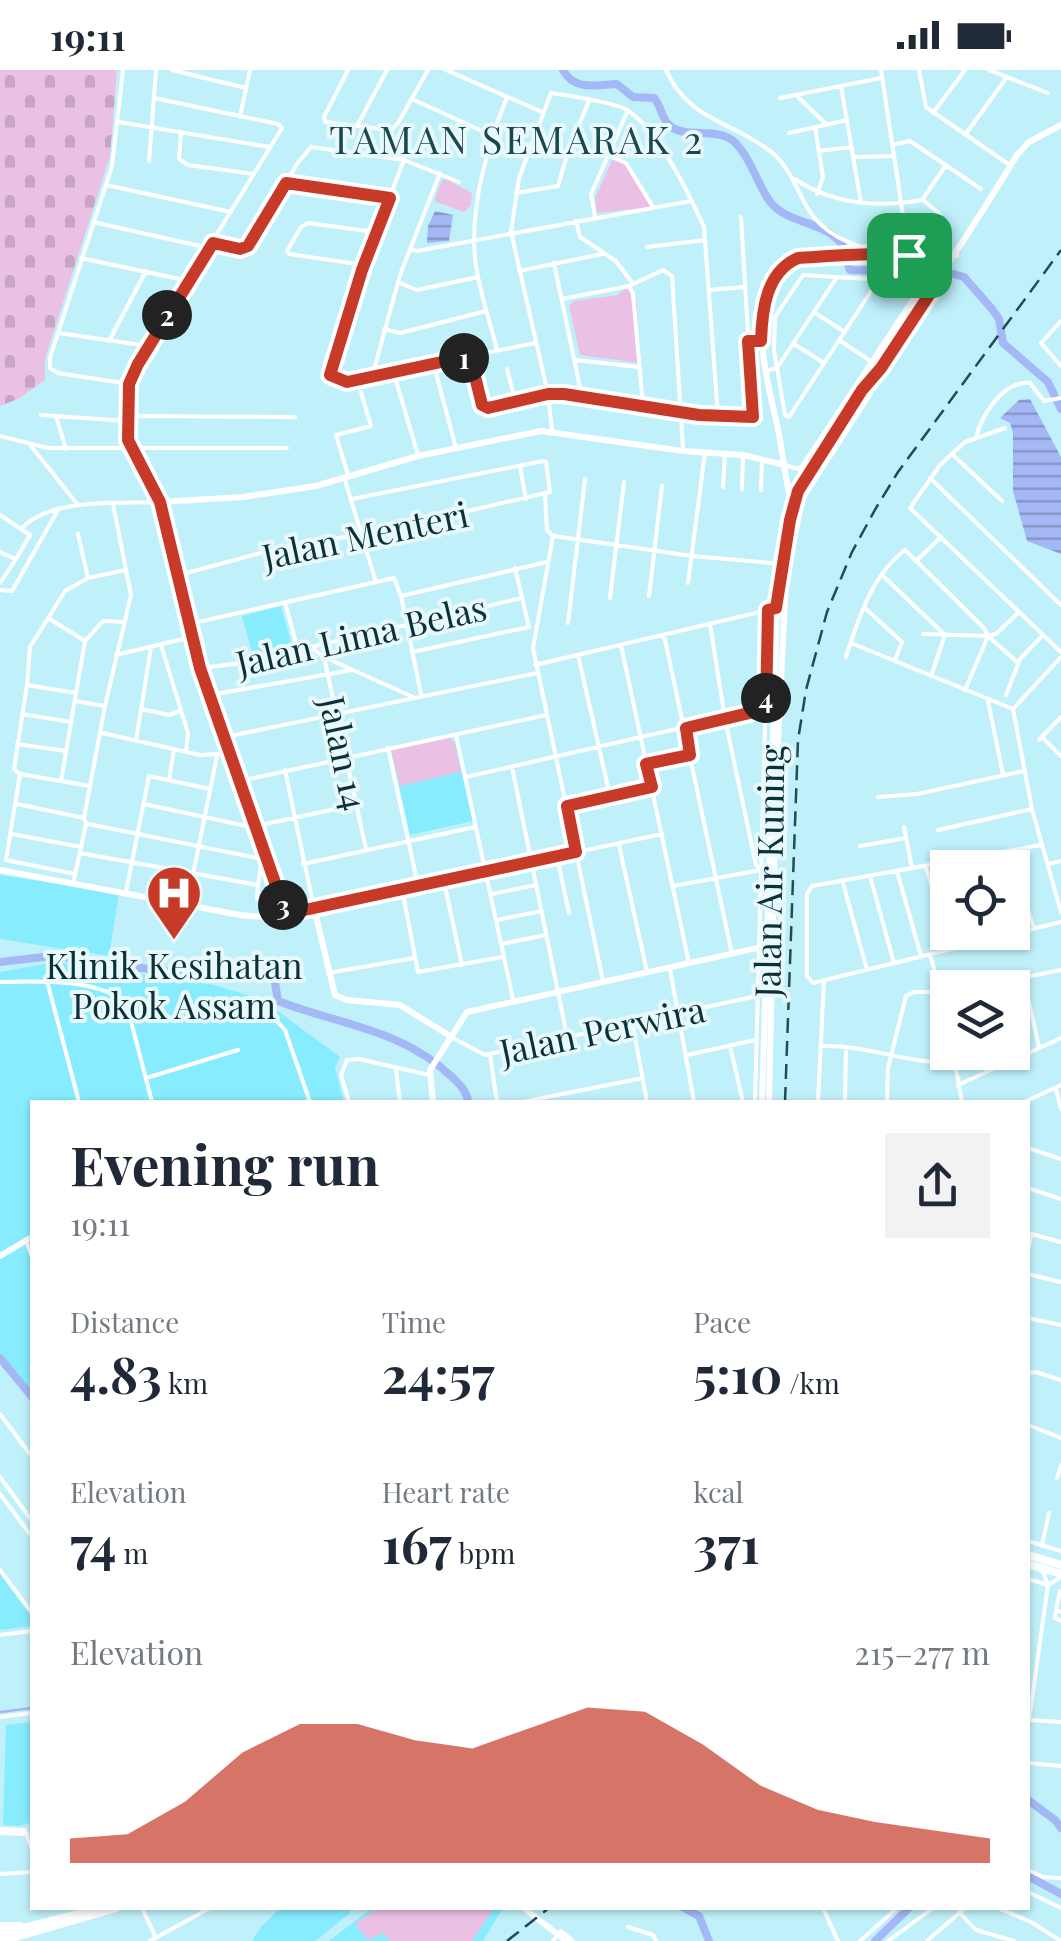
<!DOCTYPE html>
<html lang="en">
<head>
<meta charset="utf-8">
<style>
  :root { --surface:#fff; --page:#f2f2f3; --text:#1f2937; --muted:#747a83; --accent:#c63a27 }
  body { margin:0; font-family:"Playfair Display",serif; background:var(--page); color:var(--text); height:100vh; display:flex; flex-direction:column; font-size:38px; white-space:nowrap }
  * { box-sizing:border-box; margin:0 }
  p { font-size:32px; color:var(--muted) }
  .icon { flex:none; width:55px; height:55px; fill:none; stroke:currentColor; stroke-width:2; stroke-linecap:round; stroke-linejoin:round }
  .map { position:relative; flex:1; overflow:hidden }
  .details { position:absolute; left:30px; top:1030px; width:1000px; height:810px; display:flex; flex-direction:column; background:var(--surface); border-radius:0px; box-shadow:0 2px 8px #0004 }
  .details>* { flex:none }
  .fabs { position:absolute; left:930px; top:780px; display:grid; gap:20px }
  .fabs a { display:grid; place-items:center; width:100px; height:100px; border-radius:0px; background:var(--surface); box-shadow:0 2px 8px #0004; font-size:50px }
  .pin { position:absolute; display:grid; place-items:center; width:85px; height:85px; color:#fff; margin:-42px; border-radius:20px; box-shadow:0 5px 15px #0006 }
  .km { position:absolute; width:50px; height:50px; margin:-25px; border-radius:50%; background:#222; color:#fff; font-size:28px; line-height:50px; text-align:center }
  .round { display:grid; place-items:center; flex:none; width:105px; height:105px; border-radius:0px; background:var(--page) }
  .overview { display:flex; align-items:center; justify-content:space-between; height:170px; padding:0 40px }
  h1 { font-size:55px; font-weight:700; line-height:75px }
  .stats { display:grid; grid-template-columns:repeat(3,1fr); gap:15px; height:170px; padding:10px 40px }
  .stats div { display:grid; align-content:center }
  .stats b { font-size:50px; font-weight:700 }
  .stats small { font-size:28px; font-weight:400 }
  .stats p { font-size:28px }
  .chart { height:280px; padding:20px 40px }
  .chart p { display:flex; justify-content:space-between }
  .chart svg { width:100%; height:180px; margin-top:10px; fill:var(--accent); opacity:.7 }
  .status { display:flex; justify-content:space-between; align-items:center; height:70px; padding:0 50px; background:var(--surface); direction:ltr }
  .status svg { height:28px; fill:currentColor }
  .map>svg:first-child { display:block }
  .built { fill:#88ecff }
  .cemetery { fill:url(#cemetery-stones) }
  .green { fill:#ebc0e5 }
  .water { fill:url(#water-rules) }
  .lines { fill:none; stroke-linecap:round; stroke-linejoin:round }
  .stream { stroke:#a5b8f6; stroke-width:2.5 }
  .river { stroke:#a5b8f6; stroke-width:8 }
  .street { stroke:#fff; stroke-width:4 }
  .secondary { stroke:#fff; stroke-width:6 }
  .primary { stroke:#fff; stroke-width:8 }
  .rail { stroke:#234b52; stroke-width:2.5; stroke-dasharray:15 8; stroke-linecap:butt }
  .route-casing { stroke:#fff; stroke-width:20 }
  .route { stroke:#c63a27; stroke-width:12 }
  .labels { text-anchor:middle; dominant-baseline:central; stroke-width:8; stroke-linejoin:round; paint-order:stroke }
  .street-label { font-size:35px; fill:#0a3137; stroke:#e8f8fb }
  .poi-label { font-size:35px; fill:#0a3137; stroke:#e8f8fb }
  .neighbourhood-label { font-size:38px; letter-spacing:2.5px; fill:#194851; stroke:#e8f8fb }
</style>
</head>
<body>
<div class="status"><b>19:11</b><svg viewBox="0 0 49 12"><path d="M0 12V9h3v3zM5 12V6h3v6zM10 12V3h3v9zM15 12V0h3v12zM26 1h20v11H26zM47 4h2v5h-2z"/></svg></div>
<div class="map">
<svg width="1061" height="1871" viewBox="0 0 1061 1871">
  <defs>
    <pattern id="cemetery-stones" width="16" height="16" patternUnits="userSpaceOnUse" patternTransform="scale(2.5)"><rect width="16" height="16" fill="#ebc0e5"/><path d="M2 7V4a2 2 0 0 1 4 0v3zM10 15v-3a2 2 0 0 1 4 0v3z" fill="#c8a5c5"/></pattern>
    <pattern id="water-rules" width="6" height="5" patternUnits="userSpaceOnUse" patternTransform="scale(2.5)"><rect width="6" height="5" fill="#a5b8f6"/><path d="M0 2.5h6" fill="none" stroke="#8596c8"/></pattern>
  </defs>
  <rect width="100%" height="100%" fill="#c0f1fb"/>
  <!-- built -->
  <path class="built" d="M281 536 292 576 253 586 242 546Z
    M447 666 455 672 473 751 410 765 391 680Z
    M0 805 119 823 109 886 0 869Z
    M56 892 214 915 263 930 340 987 335 998 344 1032H32V1327L0 1285V902Z
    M0 1504 32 1547V1556L0 1560Z
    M32 1652V1752L20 1756 3 1755 6 1655Z
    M280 1838H346L351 1842 316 1871H252L261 1857Z
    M372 1838H503L483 1871H329Z"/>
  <!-- cemetery -->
  <path class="cemetery" d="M0 0H117L110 86 45 289V310L20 328 0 336Z"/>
  <!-- green -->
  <path class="green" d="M613 88 630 96 653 137 597 143 595 128Z
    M446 109 472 123 471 135 464 142 434 131 442 110Z
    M629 216 637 233 639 293 580 285 569 236 574 231 617 225Z
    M446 667 454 672 461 702 400 716 391 680Z
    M377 1838H494L472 1871H390L383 1863 368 1870 355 1854Z"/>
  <!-- water -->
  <path class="water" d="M435 141 453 145 449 171 427 173 428 156Z
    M1030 329 1061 387V484L1027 471 1013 421V363L1010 353 1000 348 1019 330Z"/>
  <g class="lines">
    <!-- stream -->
    <path class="stream" d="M0 1642 32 1638"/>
    <!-- river -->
    <path class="river" d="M563 0C574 21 596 15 617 14L633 27 654 28C662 37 661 48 669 55 684 69 711 58 729 68 748 79 758 117 771 133 789 155 829 151 844 178 847 185 846 193 850 200L936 202
      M954 204 964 207 992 239 999 249 1003 273 1048 312 1061 339
      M0 892 52 886 224 909 274 907 278 931C340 955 402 959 452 1007 460 1015 467 1021 468 1032
      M0 1288 32 1327
      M1028 1730 1055 1750 1061 1758
      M1028 1806 1061 1824
      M684 1838 699 1846 709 1871
      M875 1871 909 1838"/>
    <!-- street -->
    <path class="street" d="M123 0 112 96 50 288V298L58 303 129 314
      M172 0 246 18
      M348 0 324 47 325 52 391 60 398 53 428 0
      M446 0 542 42
      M666 0C689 52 734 51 774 84 790 99 796 118 807 137 824 168 860 179 892 184
      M881 0 909 185
      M919 0 926 37 1011 96
      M989 0 1048 23
      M841 16 861 133
      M798 27 827 55
      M780 28 881 8
      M412 29 493 66
      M933 43 965 0
      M240 47 250 0
      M119 52 270 77
      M357 56 387 0
      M815 57 823 107 817 124
      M181 63 179 89 188 95 254 104
      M789 63 847 50
      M965 65 1007 7
      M892 75 910 71 981 119
      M819 81 852 77
      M607 85 626 93 653 137
      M853 87 894 86
      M404 90 361 200 334 283 330 305 347 311 535 273
      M149 91 156 0
      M795 109C832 134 878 138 922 130L946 95
      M286 113 390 128
      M106 115 231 142
      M516 123 558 116 569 78 589 31
      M924 131 940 144
      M595 147 591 124 628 40
      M576 151 580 167 616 191 633 214
      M93 152 209 178
      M213 173 240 179 248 176 297 94 311 77 404 90 459 112
      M647 177 705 170
      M410 179 417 181 691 131
      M81 188 189 211
      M554 193 582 327
      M364 195 289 184 287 181 301 157 308 153 375 162
      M519 201 602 184
      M398 212 417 220 478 207
      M629 216 633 224 643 335
      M709 220 744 217
      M562 229 629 216 663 200 672 206 683 378
      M815 243 845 262
      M1061 251 1041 273 1061 296
      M384 259 400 263 486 241
      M59 263 148 276
      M839 270 881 298
      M109 271 146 201
      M794 274 824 293
      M497 280C490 250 478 219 475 188 470 134 487 77 507 27
      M470 286 482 335 487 338 548 324H563L699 345 753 347 741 147
      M575 290 639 297
      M434 296 456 378
      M507 299 515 331
      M766 301 777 298 837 207
      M394 304 418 385
      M372 307 400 205 440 103
      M41 345 126 351
      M56 346 66 379
      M126 346 295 347
      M789 347 879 209
      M1005 358 965 372 940 395 910 438 1061 582
      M552 360 548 324 511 162 519 108 551 23C566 25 617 33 627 40 659 61 688 122 704 157L718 346
      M0 366 48 378H287
      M976 368C981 346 1003 310 1030 313L1044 331 1061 328
      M31 376 78 435
      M952 384 1002 431
      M785 395 798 399 802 396 921 216 919 212 803 205 775 247 774 280 785 345 789 347
      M520 397 526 429
      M348 405 336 365 371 356 361 322
      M344 407 376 512
      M930 408 1061 535
      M723 417 725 384
      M742 419 743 385
      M761 420 762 390
      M545 425 547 460 553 466 533 578 603 911
      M0 445 30 465 16 489 0 482
      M22 458C52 427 119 434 160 432L128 370 129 314 148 276 282 58 278 54 154 28
      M78 464 88 508
      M554 466 692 486 783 494
      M916 491 941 467
      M179 505 283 477 382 461 550 422 546 392 543 391 352 429
      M883 506 945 565 931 606
      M0 513 16 489
      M688 513 705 383
      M0 520 12 521 58 440
      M401 526 421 624
      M649 526 662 416
      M610 528 624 412
      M285 532 298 581
      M865 538 902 572 895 590
      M48 548 85 571
      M568 553 585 409
      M189 554 394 508 401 526 547 492
      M923 564 988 566 1018 593
      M664 565 732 884
      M851 573 1013 639 1032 739 1061 842
      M161 575 188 663 186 682
      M621 575 689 893
      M310 577 324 587 413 627
      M412 582 529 557 515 498
      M116 585 191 567
      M578 585 610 726
      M324 587 366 779
      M846 587C858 550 871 506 905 480L984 558 988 566
      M535 595 777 538
      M201 598 242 593 522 528
      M27 615 14 699 20 704 90 716
      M965 620 988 566 996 564 1019 542
      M76 623 27 615 30 577 65 521 88 508 126 500
      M210 625 352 600
      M1006 625 1020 589 1042 566
      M75 631 105 636
      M988 631 1003 705
      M141 639 169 645 180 641
      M1013 639 1061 587
      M22 644 71 652
      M102 663 200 685 230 683
      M456 665 513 929
      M225 667 537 603
      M1043 668 1061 686
      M1039 670 1061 647
      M136 671 151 577
      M17 674 66 681
      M388 678 418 815
      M647 694 690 685
      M512 697 567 966
      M285 700 314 838 662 764
      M20 704 6 790 75 804
      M466 707 764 639
      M169 710 174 680
      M61 711 85 571 103 551 124 552
      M240 711 546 645
      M878 727 917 724 1024 701
      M17 734 84 748
      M144 734 256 758
      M567 736 650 717
      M256 756 354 735
      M904 757 912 798
      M938 760 1032 739
      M12 764 81 777
      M619 775 647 902
      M1041 775 812 816 807 824V906L813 913 1061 852
      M860 776 906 768
      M1011 782 1034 859
      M80 783 258 815 262 789 88 754
      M983 785 987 798
      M557 787 569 843
      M303 794 475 757
      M1048 794 1061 791
      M926 797 950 879
      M897 801 921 886
      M870 806 894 893
      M444 812 462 895
      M843 813 867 900
      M73 814 86 754 84 748 105 636 131 525 113 434
      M673 816 761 800 756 795 725 649 710 554
      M402 819 418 902 502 887
      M126 822 149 706 210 719
      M492 824 536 815
      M257 829 258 815
      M187 834 217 686
      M497 850 542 841
      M975 862 978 872
      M501 874 546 865
      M930 884 948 950
      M670 899 694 1032
      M328 903 414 888
      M1024 909 1039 977
      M47 911 79 1032
      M0 912C33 911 106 908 127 936L152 1032
      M990 918V914L1061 900
      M273 947 285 960 310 1032
      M632 951 647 1032
      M453 968 485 985 757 926
      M730 976 743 1032
      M823 976C868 975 910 995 955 992
      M953 982 962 1032
      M998 982 999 996
      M490 984 497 1032
      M687 985 755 970
      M396 1000 400 1032
      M146 1008 238 980
      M958 1015 1061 968
      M1056 1019 1061 1039
      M349 1032 341 1005 347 990 359 989 429 1005
      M522 1032 643 1008
      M755 1032 768 540
      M818 1032 824 910
      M845 1032 846 977
      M887 1032 888 998 906 926 914 922H941
      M1024 1032 1061 1015
      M1028 1078 1061 1089
      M1028 1118 1061 1129
      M1028 1163 1061 1172
      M27 1173 32 1187
      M1028 1181 1031 1166
      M1028 1204 1061 1212
      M1028 1248 1061 1255
      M1028 1303 1036 1302 1061 1310
      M0 1344 32 1387
      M1028 1355 1061 1368
      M0 1407 32 1451
      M1057 1408 1061 1395
      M0 1424 32 1467
      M1028 1471 1061 1481
      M1042 1475 1049 1443
      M0 1500 32 1543
      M1028 1509 1048 1515 1061 1507
      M1060 1521 1056 1540 1061 1542
      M1056 1540 1055 1548 1061 1551
      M0 1565 32 1561
      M0 1647 32 1643
      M1029 1650 1048 1515 1043 1502
      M1031 1650 1061 1652
      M1028 1693 1061 1696
      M0 1759 25 1760 32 1779
      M0 1763 27 1764
      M1028 1800 1043 1807 1061 1808
      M0 1804 32 1802
      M1028 1822 1061 1838
      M142 1838 156 1868
      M823 1838 838 1871
      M998 1838 1031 1852 1061 1871
      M959 1842 976 1860 1014 1871
      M628 1857 653 1865 656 1871
      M150 1871 210 1838
      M553 1871 561 1861 573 1871
      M860 1871 897 1838
      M888 1871 933 1838
      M927 1871 965 1838"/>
    <!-- secondary -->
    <path class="secondary" d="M792 435C785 410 783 384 778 359 768 313 738 212 798 189L956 185
      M0 800 240 845 263 847 314 838 335 925 347 930 400 935 450 966
      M286 844 201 598 160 432 243 427 316 416 418 386 541 361 683 381 743 385 785 395
      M433 1032 430 1000 467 942 771 875
      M762 1032 777 538 793 436 798 421C870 308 948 200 1017 85L1029 72 1061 55
      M769 1032 776 714 786 510 802 429 869 325 879 303
      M0 1186 32 1167
      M524 1838 566 1871"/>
    <!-- primary -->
    <path class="primary" d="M1028 1485 1061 1495
      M1028 1494 1061 1504
      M0 1856H20
      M0 1864 101 1838
      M2 1871 116 1838"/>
    <!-- rail -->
    <path class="rail" d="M785 1032 798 670 806 620 827 542 852 482 876 438 898 402 1061 180
      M507 1871 549 1838"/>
  </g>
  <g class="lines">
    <!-- route casing -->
    <g class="route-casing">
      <path id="route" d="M286 113 390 128 362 200 330 305 347 312 470 286 482 335 488 338 548 324H564L699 345 753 347 748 271H761C762 240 766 202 798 188 826 187 927 176 942 196L940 207 931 222 881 298 862 320 798 421 790 450 776 538 768 540 766 639 686 658 690 685 646 694 652 717 567 736 576 782 286 844 200 598 160 432 128 370 129 314 138 294 213 173 240 179 248 176Z"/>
    </g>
    <!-- route -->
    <use href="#route" class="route"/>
  </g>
  <!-- icons -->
  <defs>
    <g id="hospital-pin" transform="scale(2.875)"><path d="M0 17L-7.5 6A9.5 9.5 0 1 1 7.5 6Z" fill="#c63a27" stroke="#e8f8fb"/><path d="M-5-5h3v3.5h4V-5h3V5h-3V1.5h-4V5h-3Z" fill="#fff"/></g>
  </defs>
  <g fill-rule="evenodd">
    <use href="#hospital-pin" x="174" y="823"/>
  </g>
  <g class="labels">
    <!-- street labels -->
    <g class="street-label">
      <text transform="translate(365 464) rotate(-12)">Jalan Menteri</text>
      <text transform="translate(361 564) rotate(-13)">Jalan Lima Belas</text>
      <text transform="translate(345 683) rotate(78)">Jalan 14</text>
      <text transform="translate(768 801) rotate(-89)">Jalan Air Kuning</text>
      <text transform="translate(602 959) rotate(-12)">Jalan Perwira</text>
    </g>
    <!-- poi labels -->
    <g class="poi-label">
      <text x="174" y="894">Klinik Kesihatan<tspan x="174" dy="40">Pokok Assam</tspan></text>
    </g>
    <!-- neighbourhood labels -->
    <g class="neighbourhood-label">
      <text x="517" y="68">TAMAN SEMARAK 2</text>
    </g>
  </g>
</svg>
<div class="fabs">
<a><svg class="icon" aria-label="locate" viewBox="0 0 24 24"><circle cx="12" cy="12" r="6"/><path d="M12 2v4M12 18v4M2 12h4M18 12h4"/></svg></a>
<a><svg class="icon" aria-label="layers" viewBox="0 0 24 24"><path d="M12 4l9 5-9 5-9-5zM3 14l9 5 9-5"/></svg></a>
</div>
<div class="pin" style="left:909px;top:185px;background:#1e9e55"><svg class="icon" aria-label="arrive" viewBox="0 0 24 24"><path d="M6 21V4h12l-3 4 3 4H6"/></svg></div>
<b class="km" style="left:464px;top:288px">1</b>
<b class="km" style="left:167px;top:245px">2</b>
<b class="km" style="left:283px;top:835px">3</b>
<b class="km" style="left:766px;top:628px">4</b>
<section class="details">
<div class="overview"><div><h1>Evening run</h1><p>19:11</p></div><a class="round"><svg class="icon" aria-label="share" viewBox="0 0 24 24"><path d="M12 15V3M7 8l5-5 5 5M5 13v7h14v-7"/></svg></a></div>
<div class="stats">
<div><p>Distance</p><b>4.83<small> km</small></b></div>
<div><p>Time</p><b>24:57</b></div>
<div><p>Pace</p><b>5:10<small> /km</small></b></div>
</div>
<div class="stats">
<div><p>Elevation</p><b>74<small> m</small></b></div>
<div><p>Heart rate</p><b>167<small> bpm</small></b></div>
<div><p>kcal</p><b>371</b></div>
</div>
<div class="chart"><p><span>Elevation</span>215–277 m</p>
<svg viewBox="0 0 160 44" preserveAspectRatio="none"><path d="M0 44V38L10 37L20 29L30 17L40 10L50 10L60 14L70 16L80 11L90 6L100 7L110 15L120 25L130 31L140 34L150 36L160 38V44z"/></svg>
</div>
</section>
</div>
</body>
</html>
